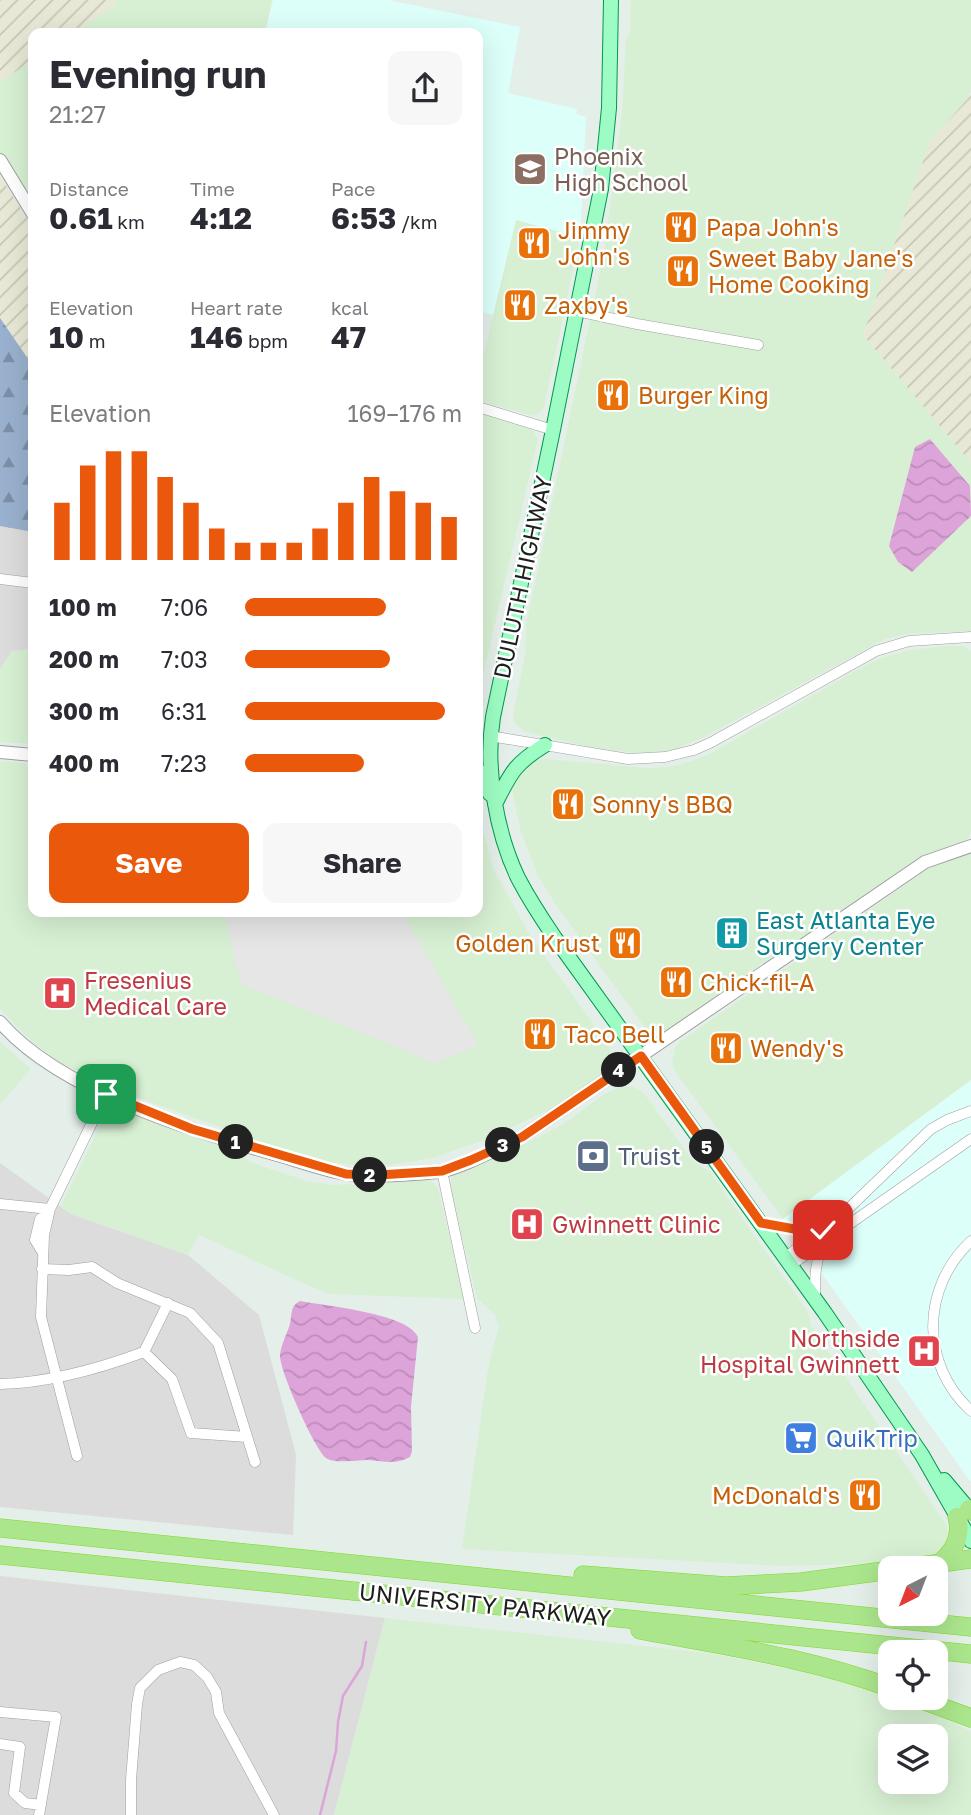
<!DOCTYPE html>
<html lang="en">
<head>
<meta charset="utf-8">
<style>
  :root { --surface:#fff; --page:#f7f7f7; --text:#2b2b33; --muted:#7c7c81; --accent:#ea580c }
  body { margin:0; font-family:"Golos Text",sans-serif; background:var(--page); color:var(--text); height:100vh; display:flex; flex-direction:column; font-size:26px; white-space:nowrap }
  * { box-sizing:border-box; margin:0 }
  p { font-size:23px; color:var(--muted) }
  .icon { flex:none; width:38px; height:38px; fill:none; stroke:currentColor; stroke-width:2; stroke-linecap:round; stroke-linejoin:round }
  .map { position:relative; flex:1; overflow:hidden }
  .panel { position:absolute; left:28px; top:28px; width:455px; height:889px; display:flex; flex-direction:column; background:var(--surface); border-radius:14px; box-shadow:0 7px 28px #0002 }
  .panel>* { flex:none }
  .needle { width:46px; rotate:222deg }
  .buttons { position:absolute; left:878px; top:1556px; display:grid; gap:14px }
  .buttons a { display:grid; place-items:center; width:70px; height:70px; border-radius:14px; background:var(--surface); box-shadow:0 7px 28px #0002; font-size:35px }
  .pin { position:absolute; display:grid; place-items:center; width:60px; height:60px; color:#fff; margin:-30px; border-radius:14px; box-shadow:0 4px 10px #0006 }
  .km { position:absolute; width:35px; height:35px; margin:-18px; border-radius:50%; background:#222; color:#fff; font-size:19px; line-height:35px; text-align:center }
  .round { display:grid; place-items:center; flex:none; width:74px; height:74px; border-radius:14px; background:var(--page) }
  .headline { display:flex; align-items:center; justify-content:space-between; height:119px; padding:0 21px }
  h1 { font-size:38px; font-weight:700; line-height:52px }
  .stats { display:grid; grid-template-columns:repeat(3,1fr); gap:10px; height:119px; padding:7px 21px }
  .stats div { display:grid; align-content:center }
  .stats b { font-size:30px; font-weight:700 }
  .stats small { font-size:19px; font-weight:400 }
  .stats p { font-size:19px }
  .chart { height:196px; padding:14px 21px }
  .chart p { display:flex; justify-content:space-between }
  .chart svg { width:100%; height:126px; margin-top:7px; stroke:var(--accent); stroke-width:6 }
  .action { display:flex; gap:14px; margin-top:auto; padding:14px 21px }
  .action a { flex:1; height:80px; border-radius:14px; background:var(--accent); color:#fff; font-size:28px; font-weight:700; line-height:80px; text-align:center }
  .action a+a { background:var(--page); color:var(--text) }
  ul { padding:0 21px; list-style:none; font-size:23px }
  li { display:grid; grid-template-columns:112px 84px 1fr; align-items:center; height:52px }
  li i { height:18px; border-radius:9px; background:var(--accent) }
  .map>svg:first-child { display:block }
  .residential { fill:#dbdcdb }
  .commercial { fill:#d7f0d3; fill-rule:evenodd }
  .industrial { fill:url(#industrial-furrows) }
  .education { fill:#ddfffa }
  .forest { fill:url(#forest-firs) }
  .parking { fill:#e6e6e6 }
  .water { fill:url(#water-waves) }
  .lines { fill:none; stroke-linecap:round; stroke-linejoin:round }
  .stream { stroke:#dda4d9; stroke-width:2.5 }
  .minor-casing { stroke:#9f9f9f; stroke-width:11 }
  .tertiary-casing { stroke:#9f9f9f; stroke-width:14 }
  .primary-casing { stroke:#00984d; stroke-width:16 }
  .motorway-casing { stroke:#80da24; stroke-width:19 }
  .minor { stroke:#fff; stroke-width:10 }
  .tertiary { stroke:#fff; stroke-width:12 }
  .primary { stroke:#9dfcc3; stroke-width:14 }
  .motorway { stroke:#abe68c; stroke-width:18 }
  .route-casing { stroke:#fff; stroke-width:14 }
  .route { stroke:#ea580c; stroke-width:9 }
  .labels { text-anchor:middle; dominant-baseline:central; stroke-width:5; stroke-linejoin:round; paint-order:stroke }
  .education-label { font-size:23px; fill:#785e54; stroke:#fff; text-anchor:start }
  .food-label { font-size:23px; fill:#c56008; stroke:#fff; text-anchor:start }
  .street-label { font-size:23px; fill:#1e1e1e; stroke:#fff }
  .culture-label { font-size:23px; fill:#0d838f; stroke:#fff; text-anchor:start }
  .health-label { font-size:23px; fill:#be3a42; stroke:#fff; text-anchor:start }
  .service-label { font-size:23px; fill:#4e5e75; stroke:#fff; text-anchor:start }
  .shop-label { font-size:23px; fill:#366cbe; stroke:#fff; text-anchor:start }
</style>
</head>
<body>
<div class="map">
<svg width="971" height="1815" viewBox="0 0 971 1815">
  <defs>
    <pattern id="industrial-furrows" width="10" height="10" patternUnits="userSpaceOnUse" patternTransform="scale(1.75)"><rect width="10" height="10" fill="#e8e8d6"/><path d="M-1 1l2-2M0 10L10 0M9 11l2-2" fill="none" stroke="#c7c7b7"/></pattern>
    <pattern id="forest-firs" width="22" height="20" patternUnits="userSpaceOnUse" patternTransform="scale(1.75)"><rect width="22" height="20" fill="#99b1ce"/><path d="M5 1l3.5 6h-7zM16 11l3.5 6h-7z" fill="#7c8fa7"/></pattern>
    <pattern id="water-waves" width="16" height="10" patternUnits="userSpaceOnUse" patternTransform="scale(1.75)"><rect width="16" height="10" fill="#dda4d9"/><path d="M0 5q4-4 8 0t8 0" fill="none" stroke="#bd8dba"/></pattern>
  </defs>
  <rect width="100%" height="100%" fill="#e4efea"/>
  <!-- residential -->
  <path class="residential" d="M0 514 33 521V649L12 651 0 669Z
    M0 1163 71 1214 188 1255 259 1315 296 1455 293 1535 0 1507Z
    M0 1576 385 1618 334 1815H0Z"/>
  <!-- commercial -->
  <path class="commercial" d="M117 0H272L265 33H221L212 31 211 33H73L115 5Z
    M631 0H971V90L969 97 930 141 863 335 971 463V631L908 634 885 639 702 738 675 749 655 753H636L589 747 525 732 515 723 513 716 525 655 526 626 604 253 622 114 626 39 630 31Z
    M33 60V202H31L0 153V82Z
    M516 220 580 237 544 407 540 412 534 416 478 401V377Z
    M478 412 528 428 533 431 538 439 478 697Z
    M947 646H964L971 651V832L968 838 961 843 933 853 790 951 771 957 669 1030 654 1032 645 1028 556 905 538 876 521 832 513 795 512 786 518 773 534 760 547 759 645 768 669 767 692 761 711 753 868 664 884 657 909 650Z
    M33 649V744L0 742V669L12 651Z
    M0 761 33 764V912H478V811L493 868 531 937 609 1046 611 1057 608 1067 597 1079 555 1107 487 1139 433 1158 390 1165 358 1166 307 1159 145 1100 71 1068 57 1061 29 1039 0 1009Z
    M971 854V1080L783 1219 675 1071 672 1062 675 1048 678 1043 932 866 953 857Z
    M0 1042 31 1069 0 1104Z
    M621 1086 633 1087 644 1093 693 1161 710 1172 808 1312 811 1326 947 1526 950 1541 932 1562 783 1566 462 1549 487 1375 494 1343 499 1328 496 1316 477 1298 450 1187 452 1176 455 1173 492 1159 529 1142 563 1124 603 1095Z
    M111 1111H133L232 1149 249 1161 264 1167 308 1181 331 1185 358 1184 418 1177 429 1179 438 1188 464 1299 330 1294 305 1284 199 1235 188 1255 71 1214 61 1207 64 1199 104 1118Z
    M385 1618 707 1653 868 1683 891 1694V1698H899L971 1731V1815H334ZM891 1736H936V1782H891Z"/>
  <!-- industrial -->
  <path class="industrial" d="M0 0H117L115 5 73 33H33V60L0 82Z
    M971 95V463L863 335 930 141Z
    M0 176 33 228V383L0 337Z"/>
  <!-- education -->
  <path class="education" d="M273 0H388L520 27 508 93 577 109 576 114 586 117 580 237 516 220 493 315 478 311V33H265Z
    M971 1080V1482L783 1219Z"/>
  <!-- forest -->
  <path class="forest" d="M0 318 33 366V532L0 526Z"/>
  <!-- parking -->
  <path class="parking" d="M224 912H402L478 1045 435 1063 241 984Z"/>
  <!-- water -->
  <path class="water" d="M930 439 970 486 971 516 912 572 898 562 889 546 915 447Z
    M300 1301C325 1306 408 1313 418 1337L411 1407 412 1451 410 1457C396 1465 384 1461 368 1460 357 1460 334 1464 326 1458 314 1448 279 1369 280 1355 281 1344 287 1334 290 1324 292 1314 290 1306 300 1301Z"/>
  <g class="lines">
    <!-- stream -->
    <path class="stream" d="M320 1815 336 1751 338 1722 343 1696 362 1666 366 1642"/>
    <!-- minor casing -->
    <g class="minor-casing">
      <path id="minor" d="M577 311 637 324 758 345
        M478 407 553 430
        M0 579 33 583
        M490 736 628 759 665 757 694 750 710 743 876 651 909 641 971 637
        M442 1171 475 1328
        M0 1204 50 1209
        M761 1223 800 1230H822
        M971 1241C921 1288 920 1364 971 1411
        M43 1253 35 1240 40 1219 49 1213
        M786 1257 848 1209 931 1129 947 1120 971 1111
        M791 1265 971 1139
        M42 1269 69 1270 92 1267 117 1283 190 1313 218 1343 255 1462
        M815 1299C815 1281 814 1259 825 1244
        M168 1303 144 1352 172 1379 191 1433 247 1437
        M0 1384C49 1383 98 1369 144 1352
        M77 1456 41 1317 44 1235 50 1209 106 1094
        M0 1712 56 1717 39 1815
        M0 1744 20 1747 14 1793 25 1803 41 1805
        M131 1815V1780L137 1704 140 1688 158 1670 180 1662 194 1665 207 1677 216 1692 219 1713 274 1815"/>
    </g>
    <!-- tertiary casing -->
    <g class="tertiary-casing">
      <path id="tertiary" d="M0 160 33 214
        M0 752 33 755
        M0 1022C59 1091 195 1132 281 1156 302 1162 325 1171 347 1174 377 1177 409 1175 438 1172 460 1169 500 1147 522 1137L925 862 971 846"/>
    </g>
    <!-- primary casing -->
    <g class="primary-casing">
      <path id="primary" d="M611 0 609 108 601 189 553 430 493 717C485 768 496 832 518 878 529 899 542 919 555 938L825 1313 922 1455 971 1541
        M478 770 490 794
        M495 804C511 773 514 764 545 745
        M944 1480 971 1512"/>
    </g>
    <!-- motorway casing -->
    <g class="motorway-casing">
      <path id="motorway" d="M969 1509 971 1511
        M0 1528 971 1627
        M0 1555 971 1654
        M940 1563C955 1550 962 1536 957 1517
        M906 1568 971 1559
        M583 1575 726 1586 801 1582 891 1570
        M640 1630C724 1646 810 1658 891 1688
        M917 1698 971 1718"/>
    </g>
    <!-- minor -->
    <use href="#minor" class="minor"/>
    <!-- tertiary -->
    <use href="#tertiary" class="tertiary"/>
    <!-- primary -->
    <use href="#primary" class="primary"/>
    <!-- motorway -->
    <use href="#motorway" class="motorway"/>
  </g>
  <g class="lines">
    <!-- route casing -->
    <g class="route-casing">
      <path id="route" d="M106 1094 192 1129 346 1174 379 1175 442 1171 471 1160 522 1137 641 1056 761 1223 800 1230H823"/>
    </g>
    <!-- route -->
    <use href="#route" class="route"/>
  </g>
  <!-- icons -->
  <defs>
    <g id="school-square" transform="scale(1.75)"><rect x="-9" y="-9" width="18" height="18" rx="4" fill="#8d6e63" stroke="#fff"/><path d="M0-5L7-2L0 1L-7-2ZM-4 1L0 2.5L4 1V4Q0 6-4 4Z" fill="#fff"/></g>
    <g id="restaurant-square" transform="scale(1.75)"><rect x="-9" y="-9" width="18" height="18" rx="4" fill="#e8710a" stroke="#fff"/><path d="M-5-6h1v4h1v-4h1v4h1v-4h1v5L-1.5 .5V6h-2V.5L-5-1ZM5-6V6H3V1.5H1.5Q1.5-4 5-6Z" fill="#fff"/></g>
    <g id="building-square" transform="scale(1.75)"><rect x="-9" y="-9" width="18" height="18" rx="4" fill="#0f9aa8" stroke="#fff"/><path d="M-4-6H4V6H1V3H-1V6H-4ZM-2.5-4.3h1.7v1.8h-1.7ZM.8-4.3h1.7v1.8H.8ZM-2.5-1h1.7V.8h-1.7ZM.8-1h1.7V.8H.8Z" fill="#fff"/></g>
    <g id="hospital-square" transform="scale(1.75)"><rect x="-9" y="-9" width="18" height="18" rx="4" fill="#e0444e" stroke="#fff"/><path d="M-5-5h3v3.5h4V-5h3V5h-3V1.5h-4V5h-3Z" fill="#fff"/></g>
    <g id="bank-square" transform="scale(1.75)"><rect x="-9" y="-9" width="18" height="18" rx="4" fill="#5c6f8a" stroke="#fff"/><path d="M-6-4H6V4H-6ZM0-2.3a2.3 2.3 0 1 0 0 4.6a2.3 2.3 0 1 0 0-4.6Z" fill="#fff"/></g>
    <g id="supermarket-square" transform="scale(1.75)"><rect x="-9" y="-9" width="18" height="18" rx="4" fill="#3f7fe0" stroke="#fff"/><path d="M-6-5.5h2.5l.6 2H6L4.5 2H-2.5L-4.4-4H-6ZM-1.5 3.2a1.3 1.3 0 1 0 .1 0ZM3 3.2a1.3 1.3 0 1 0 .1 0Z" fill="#fff"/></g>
  </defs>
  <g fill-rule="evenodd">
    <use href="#school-square" x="530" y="169"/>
    <use href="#restaurant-square" x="681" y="227"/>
    <use href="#restaurant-square" x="534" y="243"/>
    <use href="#restaurant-square" x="683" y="271"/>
    <use href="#restaurant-square" x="520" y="305"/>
    <use href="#restaurant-square" x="613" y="395"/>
    <use href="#restaurant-square" x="568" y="804"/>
    <use href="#building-square" x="732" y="933"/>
    <use href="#restaurant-square" x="625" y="943"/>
    <use href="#restaurant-square" x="676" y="982"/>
    <use href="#hospital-square" x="60" y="993"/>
    <use href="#restaurant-square" x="540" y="1034"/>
    <use href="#restaurant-square" x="726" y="1048"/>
    <use href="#bank-square" x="593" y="1156"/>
    <use href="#hospital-square" x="527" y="1224"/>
    <use href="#hospital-square" x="924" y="1351"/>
    <use href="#supermarket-square" x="801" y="1438"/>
    <use href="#restaurant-square" x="865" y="1495"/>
  </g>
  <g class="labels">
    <!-- education labels -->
    <g class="education-label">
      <text x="554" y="156">Phoenix<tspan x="554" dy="26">High School</tspan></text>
    </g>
    <!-- food labels -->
    <g class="food-label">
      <text x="706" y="227">Papa John's</text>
      <text x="558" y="230">Jimmy<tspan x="558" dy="26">John's</tspan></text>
      <text x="708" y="258">Sweet Baby Jane's<tspan x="708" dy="26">Home Cooking</tspan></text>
      <text x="544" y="305">Zaxby's</text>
      <text x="638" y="395">Burger King</text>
      <text x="592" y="804">Sonny's BBQ</text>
      <text x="600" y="943" text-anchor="end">Golden Krust</text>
      <text x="700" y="982">Chick-fil-A</text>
      <text x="564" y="1034">Taco Bell</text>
      <text x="750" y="1048">Wendy's</text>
      <text x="840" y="1495" text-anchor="end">McDonald's</text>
    </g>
    <!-- street labels -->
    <g class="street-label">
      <text transform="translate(522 577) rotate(-78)">DULUTH HIGHWAY</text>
      <text transform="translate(485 1604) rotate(6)">UNIVERSITY PARKWAY</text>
    </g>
    <!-- culture labels -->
    <g class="culture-label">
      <text x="756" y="920">East Atlanta Eye<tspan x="756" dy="26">Surgery Center</tspan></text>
    </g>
    <!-- health labels -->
    <g class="health-label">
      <text x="84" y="980">Fresenius<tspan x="84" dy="26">Medical Care</tspan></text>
      <text x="552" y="1224">Gwinnett Clinic</text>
      <text x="900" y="1338" text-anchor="end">Northside<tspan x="900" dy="26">Hospital Gwinnett</tspan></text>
    </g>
    <!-- service labels -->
    <g class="service-label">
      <text x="618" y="1156">Truist</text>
    </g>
    <!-- shop labels -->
    <g class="shop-label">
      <text x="826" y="1438">QuikTrip</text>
    </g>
  </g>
</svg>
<div class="buttons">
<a><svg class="needle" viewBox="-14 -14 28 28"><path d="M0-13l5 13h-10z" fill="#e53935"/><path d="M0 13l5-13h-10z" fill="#7c7c81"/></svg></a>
<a><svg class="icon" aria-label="locate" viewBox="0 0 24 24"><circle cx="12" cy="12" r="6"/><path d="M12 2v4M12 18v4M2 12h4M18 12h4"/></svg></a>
<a><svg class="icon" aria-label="layers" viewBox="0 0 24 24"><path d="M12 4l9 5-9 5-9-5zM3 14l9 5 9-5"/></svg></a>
</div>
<div class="pin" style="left:106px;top:1094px;background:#1e9e55"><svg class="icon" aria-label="arrive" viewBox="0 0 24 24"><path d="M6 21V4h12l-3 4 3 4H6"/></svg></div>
<div class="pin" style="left:823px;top:1230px;background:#d93025"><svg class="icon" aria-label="check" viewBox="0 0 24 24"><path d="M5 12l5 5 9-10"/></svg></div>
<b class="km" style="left:236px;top:1142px">1</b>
<b class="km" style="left:370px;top:1175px">2</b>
<b class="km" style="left:503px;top:1145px">3</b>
<b class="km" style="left:619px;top:1070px">4</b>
<b class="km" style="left:707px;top:1147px">5</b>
<section class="panel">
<div class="headline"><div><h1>Evening run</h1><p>21:27</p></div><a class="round"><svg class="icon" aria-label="share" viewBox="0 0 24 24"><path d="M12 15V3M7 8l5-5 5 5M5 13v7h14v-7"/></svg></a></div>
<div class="stats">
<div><p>Distance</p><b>0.61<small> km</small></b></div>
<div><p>Time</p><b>4:12</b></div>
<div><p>Pace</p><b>6:53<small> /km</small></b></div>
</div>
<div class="stats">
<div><p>Elevation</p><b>10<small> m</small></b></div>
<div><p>Heart rate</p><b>146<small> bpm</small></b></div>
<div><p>kcal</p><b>47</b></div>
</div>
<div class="chart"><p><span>Elevation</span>169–176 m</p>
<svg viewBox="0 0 160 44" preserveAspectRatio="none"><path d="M5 44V24M15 44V11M25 44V6M35 44V6M45 44V15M55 44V24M65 44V33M75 44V38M85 44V38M95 44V38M105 44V33M115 44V24M125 44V15M135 44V20M145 44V24M155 44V29"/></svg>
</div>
<ul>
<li><b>100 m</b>7:06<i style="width:65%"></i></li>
<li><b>200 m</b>7:03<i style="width:67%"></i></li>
<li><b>300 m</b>6:31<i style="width:92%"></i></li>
<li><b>400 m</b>7:23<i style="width:55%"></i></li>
</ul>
<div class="action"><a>Save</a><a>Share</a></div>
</section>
</div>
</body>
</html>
